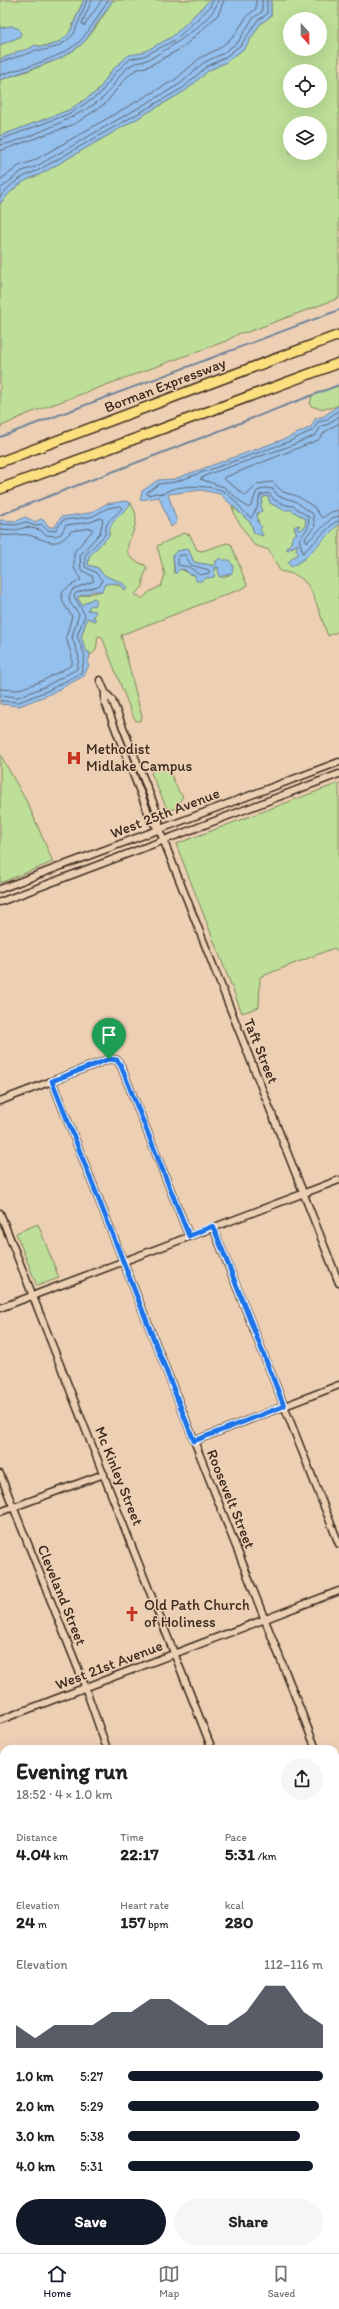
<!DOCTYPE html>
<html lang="en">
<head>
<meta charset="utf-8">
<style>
  :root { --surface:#fff; --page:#f6f6f6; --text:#222; --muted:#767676; --line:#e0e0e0; --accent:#111827 }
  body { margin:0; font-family:Itim,sans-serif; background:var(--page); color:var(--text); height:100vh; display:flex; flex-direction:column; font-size:15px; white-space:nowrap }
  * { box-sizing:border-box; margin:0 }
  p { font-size:13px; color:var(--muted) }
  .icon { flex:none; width:22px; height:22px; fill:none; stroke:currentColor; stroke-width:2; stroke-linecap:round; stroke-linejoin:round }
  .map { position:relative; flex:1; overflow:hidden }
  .details { position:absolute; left:0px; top:1745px; width:339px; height:508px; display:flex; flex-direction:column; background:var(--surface); border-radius:12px 12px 0 0; box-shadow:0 4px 16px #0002 }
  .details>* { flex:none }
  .needle { width:26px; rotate:159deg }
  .tools { position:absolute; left:283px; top:12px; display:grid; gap:8px }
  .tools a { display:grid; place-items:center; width:44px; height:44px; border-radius:50%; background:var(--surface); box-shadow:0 4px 16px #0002; font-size:20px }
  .pin { position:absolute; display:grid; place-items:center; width:34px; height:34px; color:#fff; margin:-41px -17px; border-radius:50% 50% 50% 0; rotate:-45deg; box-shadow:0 0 4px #0007 }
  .pin .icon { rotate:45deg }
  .round { display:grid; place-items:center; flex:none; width:42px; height:42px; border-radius:21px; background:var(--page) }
  .overview { display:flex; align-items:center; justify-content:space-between; height:68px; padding:0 16px }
  h1 { font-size:22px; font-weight:800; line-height:30px }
  .figures { display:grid; grid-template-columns:repeat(3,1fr); gap:6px; height:68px; padding:4px 16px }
  .figures div { display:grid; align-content:center }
  .figures b { font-size:17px; font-weight:800 }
  .figures small { font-size:11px; font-weight:400 }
  .figures p { font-size:11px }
  .chart { height:112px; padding:8px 16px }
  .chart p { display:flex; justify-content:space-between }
  .chart svg { width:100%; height:72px; margin-top:4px; fill:var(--accent); opacity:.7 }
  .button { display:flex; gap:8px; margin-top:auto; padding:8px 16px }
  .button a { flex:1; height:46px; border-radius:24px; background:var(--accent); color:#fff; font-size:16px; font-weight:800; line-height:46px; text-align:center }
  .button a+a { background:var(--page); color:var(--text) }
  ul { padding:0 16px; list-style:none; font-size:13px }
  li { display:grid; grid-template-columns:64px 48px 1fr; align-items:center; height:30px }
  li i { height:10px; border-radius:5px; background:var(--accent) }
  .tabs { display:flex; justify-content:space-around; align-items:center; height:56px; border-top:1px solid var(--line); background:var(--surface); font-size:11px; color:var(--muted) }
  .tabs a { display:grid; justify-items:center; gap:2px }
  .tabs .current { color:var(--accent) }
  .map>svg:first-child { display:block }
  .green { fill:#bddf98; stroke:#7c845b; fill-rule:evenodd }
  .water { fill:#94c0ed; stroke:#70849a }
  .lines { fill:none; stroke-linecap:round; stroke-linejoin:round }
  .shore { stroke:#5f6671; stroke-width:1 }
  .stream { stroke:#70849a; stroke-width:2 }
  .minor-casing { stroke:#3b2a1e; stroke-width:9 }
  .highway-casing { stroke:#3b2a1e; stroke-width:12 }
  .minor { stroke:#edd0b4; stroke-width:6 }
  .highway { stroke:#fce080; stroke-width:9 }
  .route-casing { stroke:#fff; stroke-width:8 }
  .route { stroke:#1a73e8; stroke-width:5 }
  .labels { text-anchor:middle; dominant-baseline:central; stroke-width:3; stroke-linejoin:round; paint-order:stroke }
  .street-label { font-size:15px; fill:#3b2a1e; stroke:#edd0b4 }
  .poi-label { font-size:15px; fill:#3b2a1e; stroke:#edd0b4; text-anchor:start }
</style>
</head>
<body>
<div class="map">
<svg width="339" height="2253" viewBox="0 0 339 2253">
  <rect width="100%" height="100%" fill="#edd0b4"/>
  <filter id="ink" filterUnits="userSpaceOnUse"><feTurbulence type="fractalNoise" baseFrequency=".025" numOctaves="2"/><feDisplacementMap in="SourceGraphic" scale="8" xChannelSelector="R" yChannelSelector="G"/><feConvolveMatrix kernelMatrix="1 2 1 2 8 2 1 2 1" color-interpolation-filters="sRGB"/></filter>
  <g filter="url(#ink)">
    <!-- green -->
    <path class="green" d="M0 0H84C78 10 75 21 70 31 66 42 44 49 35 45L29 49 0 59V45L19 37V29L11 26 0 28Z
      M113 0H210L172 37 142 53 129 56 112 70 98 91 69 110 0 136V80C26 71 66 61 85 41 96 29 104 14 113 0Z
      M271 0H339V298L248 332 240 333 226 341 27 414 0 427V204C11 190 22 180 39 175L185 91 208 71 226 62 245 48 260 24 271 16ZM290 19H320V49H290ZM290 71H320V101H290ZM290 123H320V153H290Z
      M339 385V405C333 409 316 410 310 405L312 395Z
      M268 496 270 503 284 510 291 509 306 519 305 527 300 530 297 529 299 525 294 527 297 534 288 547 290 549 298 544 300 553 304 559 339 524V631L328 636C322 622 314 589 303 580 297 574 288 573 280 571L269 550 254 545 236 518 232 506 251 523 253 530 261 535 257 516 263 497Z
      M131 503C133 508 136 512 136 517 137 538 111 554 145 565L147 569 143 578V587L134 595 139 596 142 599 149 592 161 586 165 575 157 546 184 533 190 535 197 550 202 551 227 543 231 544 247 585 246 587 121 635 142 717 140 721H136L132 714 102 637 98 636C96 644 99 651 90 655L89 652 86 651 81 637 87 618 95 621 92 611 87 609 94 598 82 605 77 597 102 591 105 584C116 582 117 585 126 590 118 578 105 580 98 568L88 565 89 556 109 536C108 520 122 515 131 503ZM188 549 194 562 215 566 216 561 232 573 223 578 218 567 203 579 180 569 174 573 173 555 177 551Z
      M0 754 29 806 53 862 0 883Z
      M158 763 167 766 179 792 183 796 176 809H167L151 773Z
      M339 783V952L334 948 260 977 259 1007 242 1013 176 844Z
      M38 1224 59 1278 37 1286 16 1233Z"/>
    <!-- water -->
    <path class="water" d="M84 0H113L85 41 74 50 59 59 0 80V59L15 54V52L29 49 35 45C45 50 63 42 69 33 73 28 80 7 84 0Z
      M210 0H271V16L260 24 245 48 226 62 208 71 185 91 39 175C22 180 11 190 0 204V136L69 110 98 91 112 70 129 55 142 53 172 37Z
      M11 26 19 29 21 34 19 37 0 45V28Z
      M339 405V524L304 559 291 567 288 562 299 553 296 550 298 544 287 550V547L290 546 293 535 297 534 294 527 300 525 297 529 300 530 305 527 306 519 291 510H284L270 503 268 496 263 497 261 505 262 511 257 513 258 523 262 527 260 529 263 536 254 533 251 523 220 494 201 490 168 494 177 522 171 527 159 497 140 500 142 491 158 480 174 479 287 438 311 427 315 419 324 416Z
      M126 501 131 503C123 515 108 520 109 536L89 556 88 565 98 568C106 582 121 577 127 588L126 590 117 583 105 584 102 591H94L77 597 82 605 94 598 97 600 94 606 91 605 87 610 96 611 93 618 96 619 95 621 87 618 81 637 86 651 89 652 90 658 87 663 89 665 84 676 48 695 19 706 0 704V520L17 521 25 517 36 522 40 519 45 521 49 527H55L61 517 90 513 106 504Z
      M188 549 194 562 215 566 216 561 220 558 223 560H229L233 566 232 573 219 577 218 567 215 568 214 577 206 578 201 581H196L195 575 189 574 186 570 180 569 175 574 173 555 177 551Z"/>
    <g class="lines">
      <!-- shore -->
      <path class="shore" d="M92 0 82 23 84 26 102 0
        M0 62 30 53 35 50H45L56 47 65 42 74 34 87 0
        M0 75C25 67 64 58 82 39 92 27 100 13 108 0
        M0 140 71 113 100 94 115 73 130 59 144 56 175 40 209 8 213 0
        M0 145C18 144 92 110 105 96 114 86 120 71 133 64 137 62 143 62 147 60 164 52 217 19 218 0
        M0 151 75 124 106 103 124 80 135 70 149 66 182 48 218 15 224 0
        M0 180 19 166 33 161 176 79 200 58 218 49 233 37 248 15 256 9V0
        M0 189 22 171 35 167 180 84 203 63 222 54 238 42 253 18 262 12V0
        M0 197C10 184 22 176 37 171L183 88 206 67 224 58 241 45 257 21 267 14V0
        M339 410 326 420 318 422 313 430 288 442 175 482 159 484 146 493 148 495 156 493 163 494C173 484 208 485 221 490 233 495 241 511 251 518L257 508 260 495 269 493 274 500 286 505 293 506 309 517 308 528 299 539 303 553 335 522 339 521
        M339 416 329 424 321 426 316 435 290 446 209 474 200 479 224 487 248 508 251 506 257 491 266 488 273 489 278 496 295 501 313 514 315 526 305 538 307 542 332 518 339 516
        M339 423 325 432 318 440 223 478 246 496 257 484 272 482 283 492 297 496 314 507 322 518 331 512 339 510
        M0 524 17 525 25 522 35 526 41 524 47 530 55 531 63 520 91 517 108 508 120 506 122 508C113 520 106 517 105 535L85 555V567L95 572 102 580 100 585 76 593 74 596 85 615 77 636 85 656 81 673 47 691 19 702 0 701
        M0 529 17 530 26 527 40 530 46 535 55 536 61 534 66 525 91 522 100 518 103 520 100 533 80 555 81 570 92 576 94 581 73 589 69 596 70 603 79 614 72 637 79 657 77 669 44 687 18 697 0 695
        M0 535C6 536 26 534 28 535 46 539 56 551 71 531L91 528 93 530 74 552V568L81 580C59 591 56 594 72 616L66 637 72 657V665L42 681 17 690 0 689
        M185 555 191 565 209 570V573L200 575 189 567 178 565V556Z"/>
      <!-- stream -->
      <path class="stream" d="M0 437 339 310
        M0 515 339 385"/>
      <!-- minor casing -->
      <g class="minor-casing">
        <path id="minor" d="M100 680 105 692 112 700 159 817V829L339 1283
          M105 692V702L151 820 159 829
          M0 889 339 762
          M0 902 339 774
          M52 1081 316 1749
          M0 1101 109 1059 117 1060 121 1066 189 1236
          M0 1213 212 1749
          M213 1227 339 1544
          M0 1308 339 1180
          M194 1441 339 1385
          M0 1474 83 1681 107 1749
          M0 1512 104 1474
          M0 1720 339 1591
          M335 1798 339 1808
          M0 1823 4 1822
          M0 1926 4 1925
          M0 1997 4 2007
          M335 2006 339 2004
          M335 2059 339 2069
          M0 2133 4 2131
          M335 2208 339 2207
          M100 2249 101 2253
          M203 2249 204 2253
          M264 2249 265 2253
          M310 2249 312 2253
          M219 2253 227 2249"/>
      </g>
      <!-- highway casing -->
      <g class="highway-casing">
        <path id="highway" d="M0 462 339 335
          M0 489 339 363"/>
      </g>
      <!-- minor -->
      <use href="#minor" class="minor"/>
      <!-- highway -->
      <use href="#highway" class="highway"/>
    </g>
  </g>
  <g class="lines" filter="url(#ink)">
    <!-- route casing -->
    <g class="route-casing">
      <path id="route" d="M109 1059 117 1060 121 1066 189 1236 213 1226 284 1406 194 1441 52 1081Z"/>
    </g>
    <!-- route -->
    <use href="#route" class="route"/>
  </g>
  <!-- icons -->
  <defs>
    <g id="hospital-bare" transform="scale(1.2)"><path d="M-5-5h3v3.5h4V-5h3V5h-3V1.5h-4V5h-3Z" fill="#c8321e" stroke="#edd0b4" stroke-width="2.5" paint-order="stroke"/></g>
    <g id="church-bare" transform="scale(1.2)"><path d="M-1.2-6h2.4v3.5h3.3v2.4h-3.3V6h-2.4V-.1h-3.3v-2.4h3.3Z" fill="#c8321e" stroke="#edd0b4" stroke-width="2.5" paint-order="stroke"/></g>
  </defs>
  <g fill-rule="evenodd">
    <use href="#hospital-bare" x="74" y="758"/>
    <use href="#church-bare" x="132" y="1614"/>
  </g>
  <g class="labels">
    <!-- street labels -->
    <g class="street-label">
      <text transform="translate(165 385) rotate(-21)">Borman Expressway</text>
      <text transform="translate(165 813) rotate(-21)">West 25th Avenue</text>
      <text transform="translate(261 1051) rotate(68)">Taft Street</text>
      <text transform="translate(119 1476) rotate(68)">Mc Kinley Street</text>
      <text transform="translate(231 1499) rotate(68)">Roosevelt Street</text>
      <text transform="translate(62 1595) rotate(68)">Cleveland Street</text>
      <text transform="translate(109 1665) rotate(-21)">West 21st Avenue</text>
    </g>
    <!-- poi labels -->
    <g class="poi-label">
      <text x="86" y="749">Methodist<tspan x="86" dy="17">Midlake Campus</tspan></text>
      <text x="144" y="1605">Old Path Church<tspan x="144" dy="17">of Holiness</tspan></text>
    </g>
  </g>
</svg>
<div class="tools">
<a><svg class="needle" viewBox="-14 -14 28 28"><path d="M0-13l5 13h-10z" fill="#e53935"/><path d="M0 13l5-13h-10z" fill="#767676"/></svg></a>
<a><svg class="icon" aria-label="locate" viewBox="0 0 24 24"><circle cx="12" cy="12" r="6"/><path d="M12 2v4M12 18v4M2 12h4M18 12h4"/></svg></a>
<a><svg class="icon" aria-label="layers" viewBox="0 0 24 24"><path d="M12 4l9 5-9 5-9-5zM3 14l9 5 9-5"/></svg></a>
</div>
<div class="pin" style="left:109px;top:1059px;background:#1e9e55"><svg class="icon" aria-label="arrive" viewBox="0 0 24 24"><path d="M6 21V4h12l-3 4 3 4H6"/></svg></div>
<section class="details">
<div class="overview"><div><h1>Evening run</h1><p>18:52 · 4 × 1.0 km</p></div><a class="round"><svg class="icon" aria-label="share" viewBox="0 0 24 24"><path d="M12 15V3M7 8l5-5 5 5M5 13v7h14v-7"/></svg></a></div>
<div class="figures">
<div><p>Distance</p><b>4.04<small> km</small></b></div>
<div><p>Time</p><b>22:17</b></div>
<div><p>Pace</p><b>5:31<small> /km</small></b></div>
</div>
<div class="figures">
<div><p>Elevation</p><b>24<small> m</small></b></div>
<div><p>Heart rate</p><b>157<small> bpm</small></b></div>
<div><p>kcal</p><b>280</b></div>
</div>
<div class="chart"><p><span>Elevation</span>112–116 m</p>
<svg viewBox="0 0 160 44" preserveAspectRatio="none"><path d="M0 44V30L10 38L20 30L30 30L40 30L50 22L60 22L70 14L80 14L90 22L100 30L110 30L120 22L130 6L140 6L150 22L160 30V44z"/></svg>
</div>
<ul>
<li><b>1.0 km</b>5:27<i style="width:100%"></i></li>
<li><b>2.0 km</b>5:29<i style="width:98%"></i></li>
<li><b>3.0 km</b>5:38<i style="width:88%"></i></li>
<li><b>4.0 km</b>5:31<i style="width:95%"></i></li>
</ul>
<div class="button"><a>Save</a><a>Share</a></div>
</section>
</div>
<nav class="tabs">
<a class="current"><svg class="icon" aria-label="home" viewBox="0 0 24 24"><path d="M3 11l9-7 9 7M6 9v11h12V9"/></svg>Home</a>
<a><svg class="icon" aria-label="map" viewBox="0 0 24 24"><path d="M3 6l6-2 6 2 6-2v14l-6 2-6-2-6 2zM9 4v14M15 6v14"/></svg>Map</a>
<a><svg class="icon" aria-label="saved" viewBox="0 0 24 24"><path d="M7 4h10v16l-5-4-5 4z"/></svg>Saved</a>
</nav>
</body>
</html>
